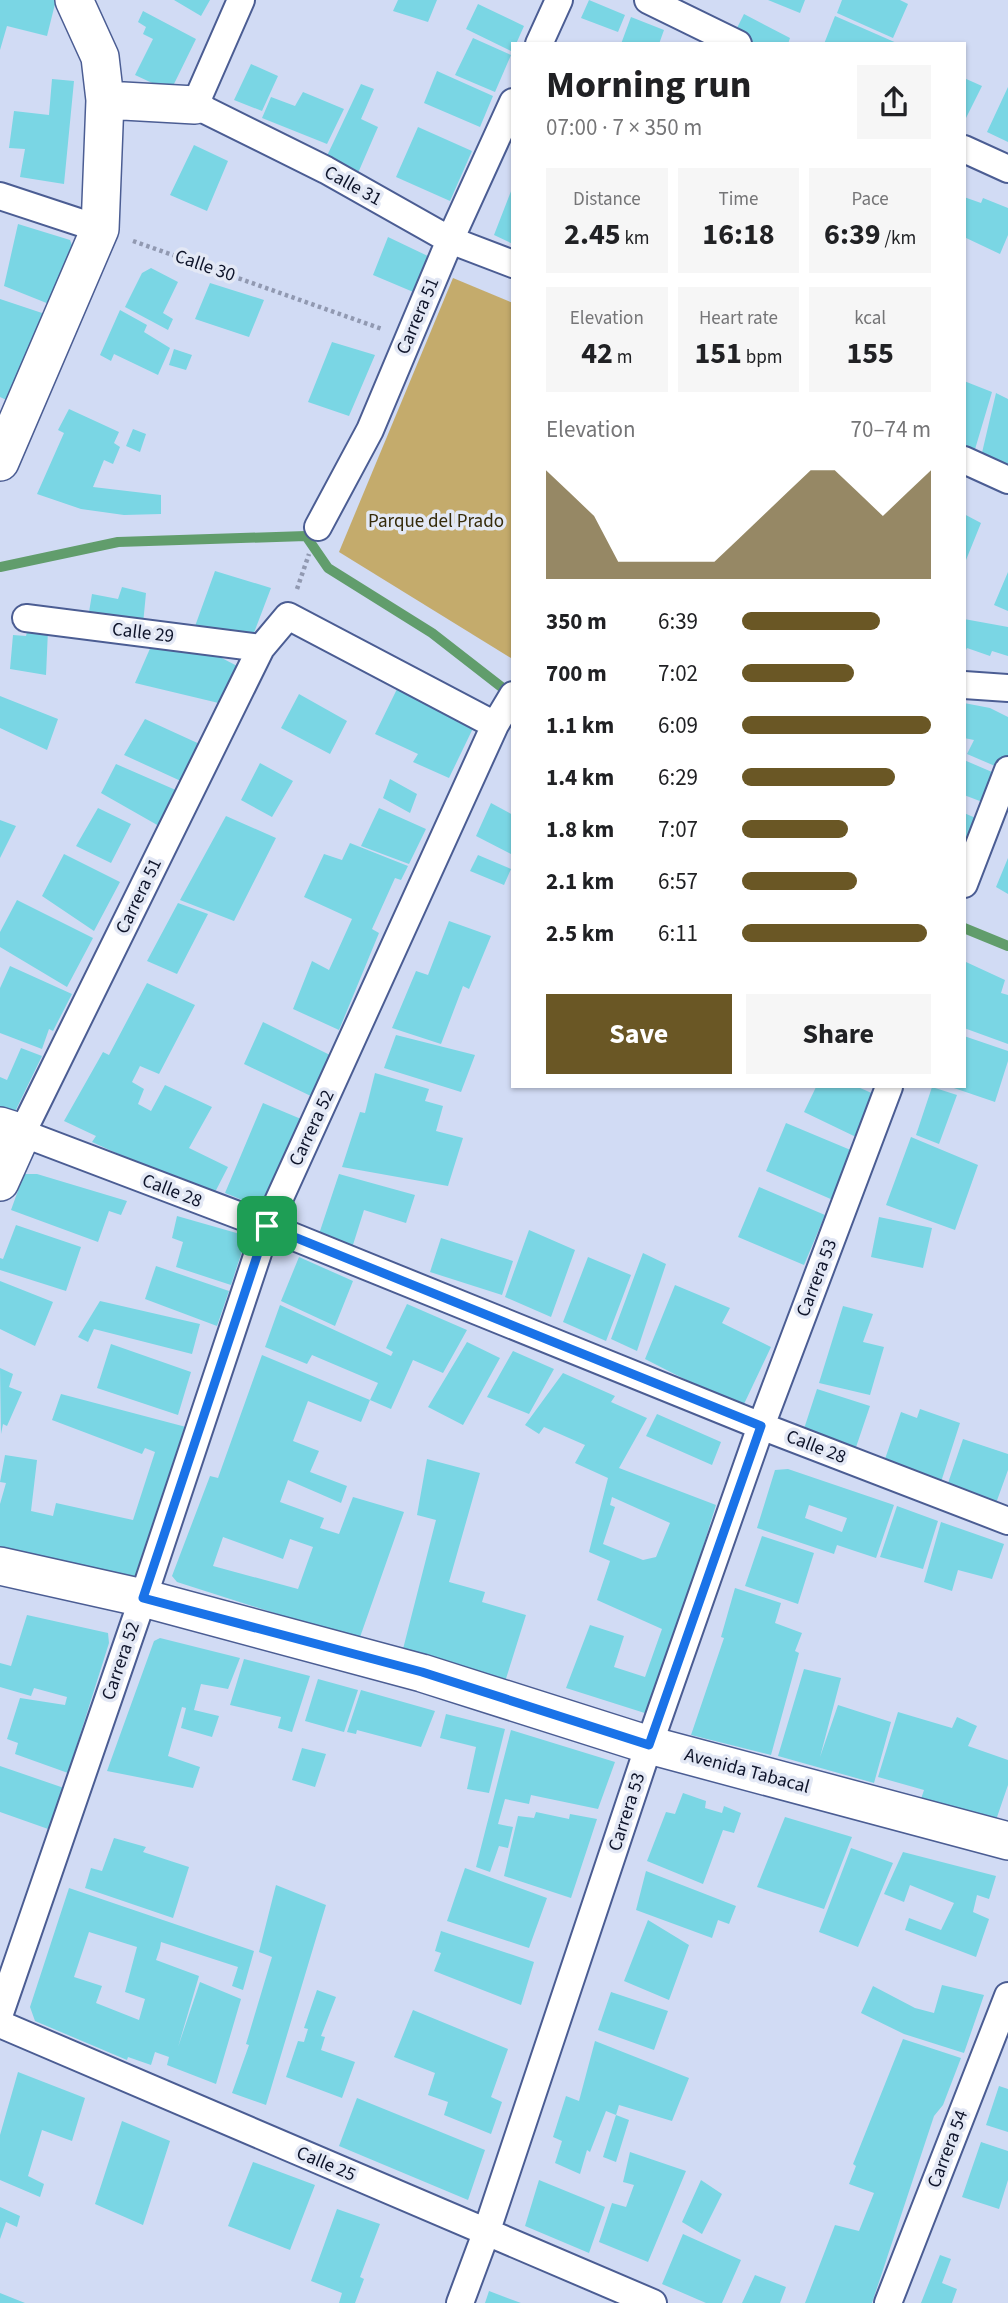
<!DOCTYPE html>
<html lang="en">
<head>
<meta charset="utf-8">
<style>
  :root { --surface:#fff; --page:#f6f6f6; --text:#202124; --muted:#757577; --accent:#6a5725 }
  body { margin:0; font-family:"Source Sans 3",sans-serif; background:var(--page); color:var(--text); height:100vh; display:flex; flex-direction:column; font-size:26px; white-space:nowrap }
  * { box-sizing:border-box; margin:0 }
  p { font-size:23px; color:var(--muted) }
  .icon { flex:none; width:38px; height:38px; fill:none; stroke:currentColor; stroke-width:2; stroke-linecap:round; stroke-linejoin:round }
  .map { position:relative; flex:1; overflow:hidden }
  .panel { position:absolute; left:511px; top:42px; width:455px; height:1046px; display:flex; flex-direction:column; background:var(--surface); border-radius:0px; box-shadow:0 2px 5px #0004 }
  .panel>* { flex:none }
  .pin { position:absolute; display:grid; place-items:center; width:60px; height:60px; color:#fff; margin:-30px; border-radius:14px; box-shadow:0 4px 10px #0006 }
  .round { display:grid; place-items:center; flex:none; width:74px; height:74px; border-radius:0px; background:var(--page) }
  .headline { display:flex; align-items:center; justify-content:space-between; height:119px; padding:0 35px }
  h1 { font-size:38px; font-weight:700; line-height:52px }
  .metrics { display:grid; grid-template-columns:repeat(3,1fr); gap:10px; height:119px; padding:7px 35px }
  .metrics div { display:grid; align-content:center; border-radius:0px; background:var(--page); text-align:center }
  .metrics b { font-size:30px; font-weight:700 }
  .metrics small { font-size:19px; font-weight:400 }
  .metrics p { font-size:19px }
  .chart { height:196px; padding:14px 35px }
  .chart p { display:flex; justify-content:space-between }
  .chart svg { width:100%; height:126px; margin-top:7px; fill:var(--accent); opacity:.7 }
  .action { display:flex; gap:14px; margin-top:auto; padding:14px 35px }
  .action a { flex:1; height:80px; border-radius:0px; background:var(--accent); color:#fff; font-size:28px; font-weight:700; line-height:80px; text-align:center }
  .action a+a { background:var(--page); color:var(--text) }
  ul { padding:0 35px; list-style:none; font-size:23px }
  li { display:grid; grid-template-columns:112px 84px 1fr; align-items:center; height:52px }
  li i { height:18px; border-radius:9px; background:var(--accent) }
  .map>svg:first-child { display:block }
  .green { fill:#c4ab6c }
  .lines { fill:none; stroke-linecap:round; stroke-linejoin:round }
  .stream { stroke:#619d6c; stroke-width:10 }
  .building { fill:#7ad6e4; fill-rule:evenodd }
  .street-casing { stroke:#4b5d93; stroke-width:30 }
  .secondary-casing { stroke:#4b5d93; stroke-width:40 }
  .path { stroke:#9199b1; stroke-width:4.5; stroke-dasharray:3.5 3.5; stroke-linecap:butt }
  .street { stroke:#fff; stroke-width:26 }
  .secondary { stroke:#fff; stroke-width:37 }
  .route-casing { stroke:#fff; stroke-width:14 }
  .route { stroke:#1a73e8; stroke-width:9 }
  .labels { text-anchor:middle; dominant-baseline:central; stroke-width:7; stroke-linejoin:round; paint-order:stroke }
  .street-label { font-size:19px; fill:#0e142a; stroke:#e3e8f5 }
  .park-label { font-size:19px; fill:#362b0a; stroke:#e3e8f5 }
</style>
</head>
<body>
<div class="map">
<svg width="1008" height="2303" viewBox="0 0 1008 2303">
  <rect width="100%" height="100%" fill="#d1dbf4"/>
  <!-- green -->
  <path class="green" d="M453 278 513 303V653L511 658 339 552Z"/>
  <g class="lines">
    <!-- stream -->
    <path class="stream" d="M0 567 118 542 306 536 328 568 432 633 513 696
      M964 928 1008 946"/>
  </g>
  <!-- building -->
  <path class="building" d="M0 0H56L47 36 7 26 0 50Z
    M174 0H210L201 16Z
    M398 0H437L428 22 393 11Z
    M589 0 625 15 618 32 581 18Z
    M768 0H805L800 13Z
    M842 0H900L908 4 893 38 837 13Z
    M478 4 524 26 516 44H513V52L466 29Z
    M143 11 196 39 173 86 163 88 135 75 153 39 143 34 146 27 138 22Z
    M744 14 790 38 788 44H753L734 34Z
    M835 16 899 44H824Z
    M631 17 664 30 659 44H621Z
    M473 38 511 55 495 92 455 75Z
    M251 64 278 76 262 111 234 100Z
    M437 71 493 96 480 127 424 103Z
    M964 78 982 86 964 122Z
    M52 79 74 81 64 184 20 177 25 149 9 148 14 111 49 115Z
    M361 84 374 89 361 119 378 127 358 173 325 160Z
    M1008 87V142L987 132Z
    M303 92 344 109 327 144 262 118 271 97 295 106Z
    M418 127 472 151 450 201 396 177Z
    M194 145 228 161 207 211 170 195Z
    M513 186V244L494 235Z
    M964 197 981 203 983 198 1008 208V235L1000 254 964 237Z
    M18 224 70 240 73 248 54 306 4 286Z
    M388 237 432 258 418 294 373 275Z
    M151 268 178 282 163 313 173 319 168 330 125 307 142 273Z
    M210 283 264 300 249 337 195 319Z
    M0 299 51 316 15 404 0 397Z
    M120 310 147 325 144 332 170 348 158 375 114 354 111 361 100 355Z
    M332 342 375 355 349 416 308 402Z
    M174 349 192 355 186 370 169 365Z
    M964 381 992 392 973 456 964 452Z
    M996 393 1008 399V468L981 457Z
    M69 409 119 432 114 443 120 447 113 464 104 460 93 487 161 495V514L124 515 81 509 37 494 64 433 58 430Z
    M133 429 146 434 140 452 126 446Z
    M964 514 981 523 964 565Z
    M215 571 271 588 249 646 194 629Z
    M1008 572V611L994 605Z
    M122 587 146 593 143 624 89 612 92 594 118 599Z
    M964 619 1008 627V656L992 651 990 656 967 648 964 654Z
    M28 628 48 630 46 675 10 669 13 635 26 636Z
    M152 644 216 655 241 668 227 705 135 683Z
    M398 687 476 722 449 778 413 762 418 754 375 734Z
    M299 694 347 721 330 754 281 728Z
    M0 696 58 719 47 750 0 728Z
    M964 703 990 708 1008 717V756L1002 769 967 754 974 740 964 738Z
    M145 719 204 746 183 782 124 755Z
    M964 760 999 775 985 803 964 795Z
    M260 763 293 781 272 817 241 800Z
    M116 764 178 791 159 826 101 793Z
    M390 779 417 794 410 813 383 798Z
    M491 803 513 815V855L476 836Z
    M98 808 131 824 111 863 76 846Z
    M379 808 426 829 409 864 361 846Z
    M964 813 978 819 964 853Z
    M226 816 276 838 234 921 180 900Z
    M0 820 16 826 0 858Z
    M350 843 408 866 401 880 395 878 372 929 379 933 339 1030 293 1009 312 961 329 970 352 919 304 897 324 854 342 860Z
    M64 854 120 882 94 931 42 896Z
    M478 855 511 869 504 885 470 871Z
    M1008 858V894L996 887Z
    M17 900 93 938 67 987 0 947V932Z
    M178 903 208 914 177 974 147 961Z
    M449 921 491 936 469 989 463 986 441 1044 392 1028 416 971 428 975Z
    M966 962 1005 980 1001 993 1008 995V1044L964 1028Z
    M10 966 72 994 53 1031 49 1029 42 1049 0 1033V988Z
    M147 983 195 1005 159 1074 140 1066 132 1082 144 1089 138 1104 151 1111 165 1085 212 1107 189 1148 228 1167 213 1196 124 1159 125 1157 92 1142 96 1136 64 1121 103 1052 109 1055Z
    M263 1022 330 1055 315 1098 244 1064Z
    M396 1035 475 1055 461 1092 384 1068Z
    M964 1036 1008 1051V1061L995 1102 951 1087H964Z
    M21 1048 42 1056 10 1122 0 1118V1077L7 1080Z
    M375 1073 429 1089 425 1101 443 1106 436 1131 463 1138 448 1186 342 1167 360 1112 365 1113Z
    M816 1087H858L876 1095 856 1137 804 1112Z
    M932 1087 957 1095 939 1144 916 1135Z
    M263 1103 301 1119 265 1209 225 1193Z
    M786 1123 853 1151 833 1200 766 1171Z
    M911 1137 978 1165 955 1230 886 1205Z
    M24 1174H37L127 1201 121 1215 109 1211 98 1242 11 1210Z
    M339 1174 415 1195 406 1223 364 1210 352 1248 318 1237Z
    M759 1187 825 1215 804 1265 738 1237Z
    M177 1216 247 1236 231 1285 176 1267 183 1242 172 1238Z
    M879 1217 932 1228 923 1268 871 1257Z
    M16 1225 81 1247 66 1291 0 1270V1258L3 1259Z
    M529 1230 575 1250 551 1317 505 1297Z
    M441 1238 513 1261 502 1295 430 1272Z
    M643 1253 666 1264 637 1351 611 1339Z
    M299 1257 353 1281 335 1326 281 1301Z
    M588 1257 631 1275 606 1341 563 1322Z
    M156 1266 229 1291 217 1326 145 1299Z
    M0 1281 53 1302 35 1346 0 1329Z
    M675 1285 730 1308 722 1323 771 1347 744 1404 692 1383 645 1359Z
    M100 1301 200 1324 192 1354 94 1329 88 1342 78 1337Z
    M407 1304 467 1330 443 1373 413 1360 391 1409 370 1400 361 1422 308 1401 293 1441 319 1451 310 1472 347 1486 341 1503 288 1480 280 1502 324 1518 320 1528 339 1534 353 1497 404 1512 359 1640 177 1582 172 1576 210 1476 218 1478 262 1355 370 1400 378 1383 312 1355 307 1364 265 1347 280 1305 391 1356 393 1352 386 1348ZM223 1537 283 1559 290 1539 313 1547 298 1589 213 1566Z
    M843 1306 873 1314 863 1342 884 1347 870 1395 819 1383Z
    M467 1342 500 1358 463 1425 428 1407Z
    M111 1344 191 1372 178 1415 97 1388Z
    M513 1351 554 1369 529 1414 487 1397Z
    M0 1368 13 1374 9 1387 22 1392 7 1426 3 1424 1 1434Z
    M563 1373 615 1396 611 1402 647 1418 619 1468 716 1505 651 1715 566 1688 590 1625 624 1636 614 1667 645 1677 662 1629 597 1600 610 1561 589 1552 608 1478 575 1463 585 1445 544 1427 539 1434 525 1425ZM612 1497 670 1523 656 1557 643 1560 603 1544 615 1507 610 1505Z
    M817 1389 870 1406 853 1456 801 1438Z
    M61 1394 186 1427 134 1586 0 1556V1504L6 1483 0 1482 5 1455 37 1460 31 1511 53 1516 56 1503 133 1520 155 1452 145 1448 142 1454 52 1420Z
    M920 1409 960 1423 941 1482 884 1462 901 1412 917 1418Z
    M657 1414 721 1442 712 1465 646 1436Z
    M963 1439 1008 1454V1470L995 1506 946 1489Z
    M427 1459 480 1473 449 1582 485 1592 482 1602 526 1615 504 1685 402 1653 436 1520 417 1515Z
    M788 1469 894 1505 876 1558 837 1545 834 1554 757 1528 775 1470ZM809 1505 847 1518 842 1532 805 1518Z
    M897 1506 938 1521 923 1569 880 1557Z
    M941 1522 1004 1544 992 1579 958 1570 952 1591 924 1582Z
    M762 1536 814 1553 798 1604 745 1586Z
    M735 1588 781 1603 775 1623 802 1633 795 1651 799 1653 771 1755 691 1735 724 1638 721 1637Z
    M27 1615 108 1633 109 1643 68 1773 15 1754 18 1743 7 1739 20 1698 65 1705 67 1697 34 1688 31 1696 0 1687V1663L11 1666Z
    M160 1638 240 1658 228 1689 201 1684 194 1710 219 1716 212 1737 181 1728 186 1708 182 1707 168 1756 200 1767 193 1788 107 1771 154 1641Z
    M244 1659 310 1676 292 1732 278 1728 281 1717 230 1705Z
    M804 1669 841 1678 820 1757 838 1705 891 1722 874 1783 778 1756Z
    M318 1679 358 1690 344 1732 305 1721Z
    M361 1690 435 1711 421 1747 357 1730 356 1734 347 1732Z
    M898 1712 952 1728 957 1717 977 1726 968 1746 1008 1760V1785L995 1823 921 1799 924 1790 878 1777Z
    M446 1714 505 1729 489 1793 467 1789 476 1747 440 1738Z
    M511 1730 615 1762 598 1809 531 1795 529 1804 505 1799 498 1824 513 1827 508 1848 499 1846 490 1872 476 1867Z
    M302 1748 326 1754 315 1787 292 1780Z
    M0 1766 64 1788 51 1830 0 1812Z
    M683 1793 706 1801 705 1808 722 1813 724 1806 741 1813 734 1833 723 1830 703 1884 647 1861 666 1812 675 1814Z
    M536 1812 569 1819 570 1814 597 1819 571 1898 504 1876 518 1816 534 1818Z
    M785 1817 852 1837 824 1909 757 1887Z
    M114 1838 146 1847 143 1852 189 1867 173 1918 85 1888 91 1868 102 1871Z
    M851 1848 893 1863 858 1947 819 1932Z
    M903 1852 996 1876 989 1899 977 1895 973 1912 989 1919 976 1957 905 1930 909 1918 941 1930 954 1903 910 1885 904 1902 884 1894Z
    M465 1868 547 1898 529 1948 447 1921Z
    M646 1871 736 1906 729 1924 718 1920 712 1938 636 1910Z
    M276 1885 326 1905 266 2105 232 2093 249 2045 246 2044 272 1957 259 1952Z
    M69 1888 254 1951 243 1990 232 1986 238 1967 161 1942 160 1948 156 1960 199 1976 178 2047 200 1982 241 1999 216 2084 167 2065 169 2057 155 2052 151 2065 128 2057 127 2060 35 2021 30 2007ZM89 1932 137 1947 125 1992 145 1999 139 2020 96 2003 102 1986 74 1977Z
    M648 1920 689 1945 669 2000 624 1981Z
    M441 1931 534 1962 521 2005 434 1971 441 1953 435 1951Z
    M942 1985 984 1995 964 2053 904 2034 861 2013 873 1986 915 2008 934 2013Z
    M317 1990 336 1997 321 2036 325 2037 321 2050 355 2062 342 2098 286 2077 298 2041 304 2042 308 2029 304 2028Z
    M611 1992 668 2011 654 2050 598 2030Z
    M413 2010 508 2049 491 2097 502 2102 491 2134 444 2115 448 2102 428 2095 435 2073 394 2057Z
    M903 2039 961 2058 943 2105 934 2116 872 2303H805L835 2225 859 2231 874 2193 849 2184 856 2166 853 2164Z
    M595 2041 689 2078 672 2121 619 2105 616 2115 629 2120 616 2162 603 2157 616 2115 606 2111 590 2152 587 2150 580 2174 555 2163 562 2141 553 2137 566 2096 579 2101Z
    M18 2072 85 2098 72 2141 42 2130 28 2176 44 2184 40 2197 0 2180V2135Z
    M999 2086 1008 2089V2132L986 2125Z
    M357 2098 485 2150 468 2200 339 2146Z
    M122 2121 170 2141 143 2225 95 2204Z
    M981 2142 1008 2151V2180L999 2209 962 2197Z
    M630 2152 686 2171 648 2262 599 2242 612 2203 626 2207 634 2185 623 2182Z
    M253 2162 315 2185 290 2250 228 2226Z
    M539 2180 605 2207 589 2253 525 2226Z
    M701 2180 722 2194 702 2234 682 2222Z
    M0 2207 20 2216 17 2227 6 2222 0 2239Z
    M337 2209 380 2224 360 2277 364 2279 355 2303H339L342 2293 311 2281Z
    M683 2234 741 2260 722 2303H706L662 2284Z
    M940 2255 951 2259 942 2283 957 2289 952 2303H921Z
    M755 2275 786 2287 780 2303H742Z
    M489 2291 521 2303H485Z
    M0 2293 25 2303H0Z"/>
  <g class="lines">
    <!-- street casing -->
    <g class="street-casing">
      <path id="street" d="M241 0 195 105 326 170 450 240 513 264
        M648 0 738 44
        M539 44 559 0
        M964 149 1008 169
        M0 196 100 229
        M964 460 1008 480
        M318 527 370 430 450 240 513 102
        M26 618 261 648
        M964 685 1008 688
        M495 725 288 616 261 648 22 1133 267 1226 761 1426 1008 1521
        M964 884 1008 770
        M0 2013 143 1598 267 1226 495 725 513 695
        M0 2024 653 2303
        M460 2303 486 2233 649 1745 761 1426 889 1087
        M888 2303 1008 1996"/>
    </g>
    <!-- secondary casing -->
    <g class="secondary-casing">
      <path id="secondary" d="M105 100 195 105
        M0 462 100 229 105 100 100 57 74 0
        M0 1126 22 1133 0 1182
        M0 1566 143 1598 422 1673 649 1745 1008 1841"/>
    </g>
    <!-- path -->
    <path class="path" d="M133 241 382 329
      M297 589 309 554"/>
    <!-- street -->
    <use href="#street" class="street"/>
    <!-- secondary -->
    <use href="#secondary" class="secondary"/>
  </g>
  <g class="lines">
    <!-- route casing -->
    <g class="route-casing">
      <path id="route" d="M267 1226 761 1426 649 1745 422 1672 143 1598Z"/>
    </g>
    <!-- route -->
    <use href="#route" class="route"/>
  </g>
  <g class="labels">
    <!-- street labels -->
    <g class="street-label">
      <text transform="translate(353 186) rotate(29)">Calle 31</text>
      <text transform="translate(205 266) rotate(19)">Calle 30</text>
      <text transform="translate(418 316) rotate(-67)">Carrera 51</text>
      <text transform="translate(143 633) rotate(7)">Calle 29</text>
      <text transform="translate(139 896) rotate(-64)">Carrera 51</text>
      <text transform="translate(312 1128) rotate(-65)">Carrera 52</text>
      <text transform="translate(172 1191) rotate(21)">Calle 28</text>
      <text transform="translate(817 1278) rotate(-69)">Carrera 53</text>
      <text transform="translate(816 1447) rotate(21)">Calle 28</text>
      <text transform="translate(121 1661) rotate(-71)">Carrera 52</text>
      <text transform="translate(747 1771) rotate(15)">Avenida Tabacal</text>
      <text transform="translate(627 1812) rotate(-72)">Carrera 53</text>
      <text transform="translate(948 2149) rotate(-69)">Carrera 54</text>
      <text transform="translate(326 2164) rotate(23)">Calle 25</text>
    </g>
    <!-- park labels -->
    <g class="park-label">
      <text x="436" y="521">Parque del Prado</text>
    </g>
  </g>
</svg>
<div class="pin" style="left:267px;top:1226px;background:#1e9e55"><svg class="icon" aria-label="arrive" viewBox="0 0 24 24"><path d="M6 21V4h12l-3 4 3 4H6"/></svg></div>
<section class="panel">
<div class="headline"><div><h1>Morning run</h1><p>07:00 · 7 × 350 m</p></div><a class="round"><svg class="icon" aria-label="share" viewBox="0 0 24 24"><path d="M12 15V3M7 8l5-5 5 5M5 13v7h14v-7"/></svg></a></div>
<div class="metrics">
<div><p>Distance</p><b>2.45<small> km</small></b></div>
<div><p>Time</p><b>16:18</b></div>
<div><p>Pace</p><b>6:39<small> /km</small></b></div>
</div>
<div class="metrics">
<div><p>Elevation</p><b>42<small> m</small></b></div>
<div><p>Heart rate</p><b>151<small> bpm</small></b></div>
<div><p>kcal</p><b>155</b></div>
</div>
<div class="chart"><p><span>Elevation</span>70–74 m</p>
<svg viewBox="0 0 160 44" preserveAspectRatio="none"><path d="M0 44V6L10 14L20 22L30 38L40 38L50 38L60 38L70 38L80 30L90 22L100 14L110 6L120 6L130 14L140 22L150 14L160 6V44z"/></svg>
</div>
<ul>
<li><b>350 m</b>6:39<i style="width:73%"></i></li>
<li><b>700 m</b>7:02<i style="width:59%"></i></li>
<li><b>1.1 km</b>6:09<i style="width:100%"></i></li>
<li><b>1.4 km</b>6:29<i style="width:81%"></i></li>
<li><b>1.8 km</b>7:07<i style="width:56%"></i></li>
<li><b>2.1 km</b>6:57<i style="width:61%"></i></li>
<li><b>2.5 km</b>6:11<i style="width:98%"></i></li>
</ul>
<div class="action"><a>Save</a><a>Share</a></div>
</section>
</div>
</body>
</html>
